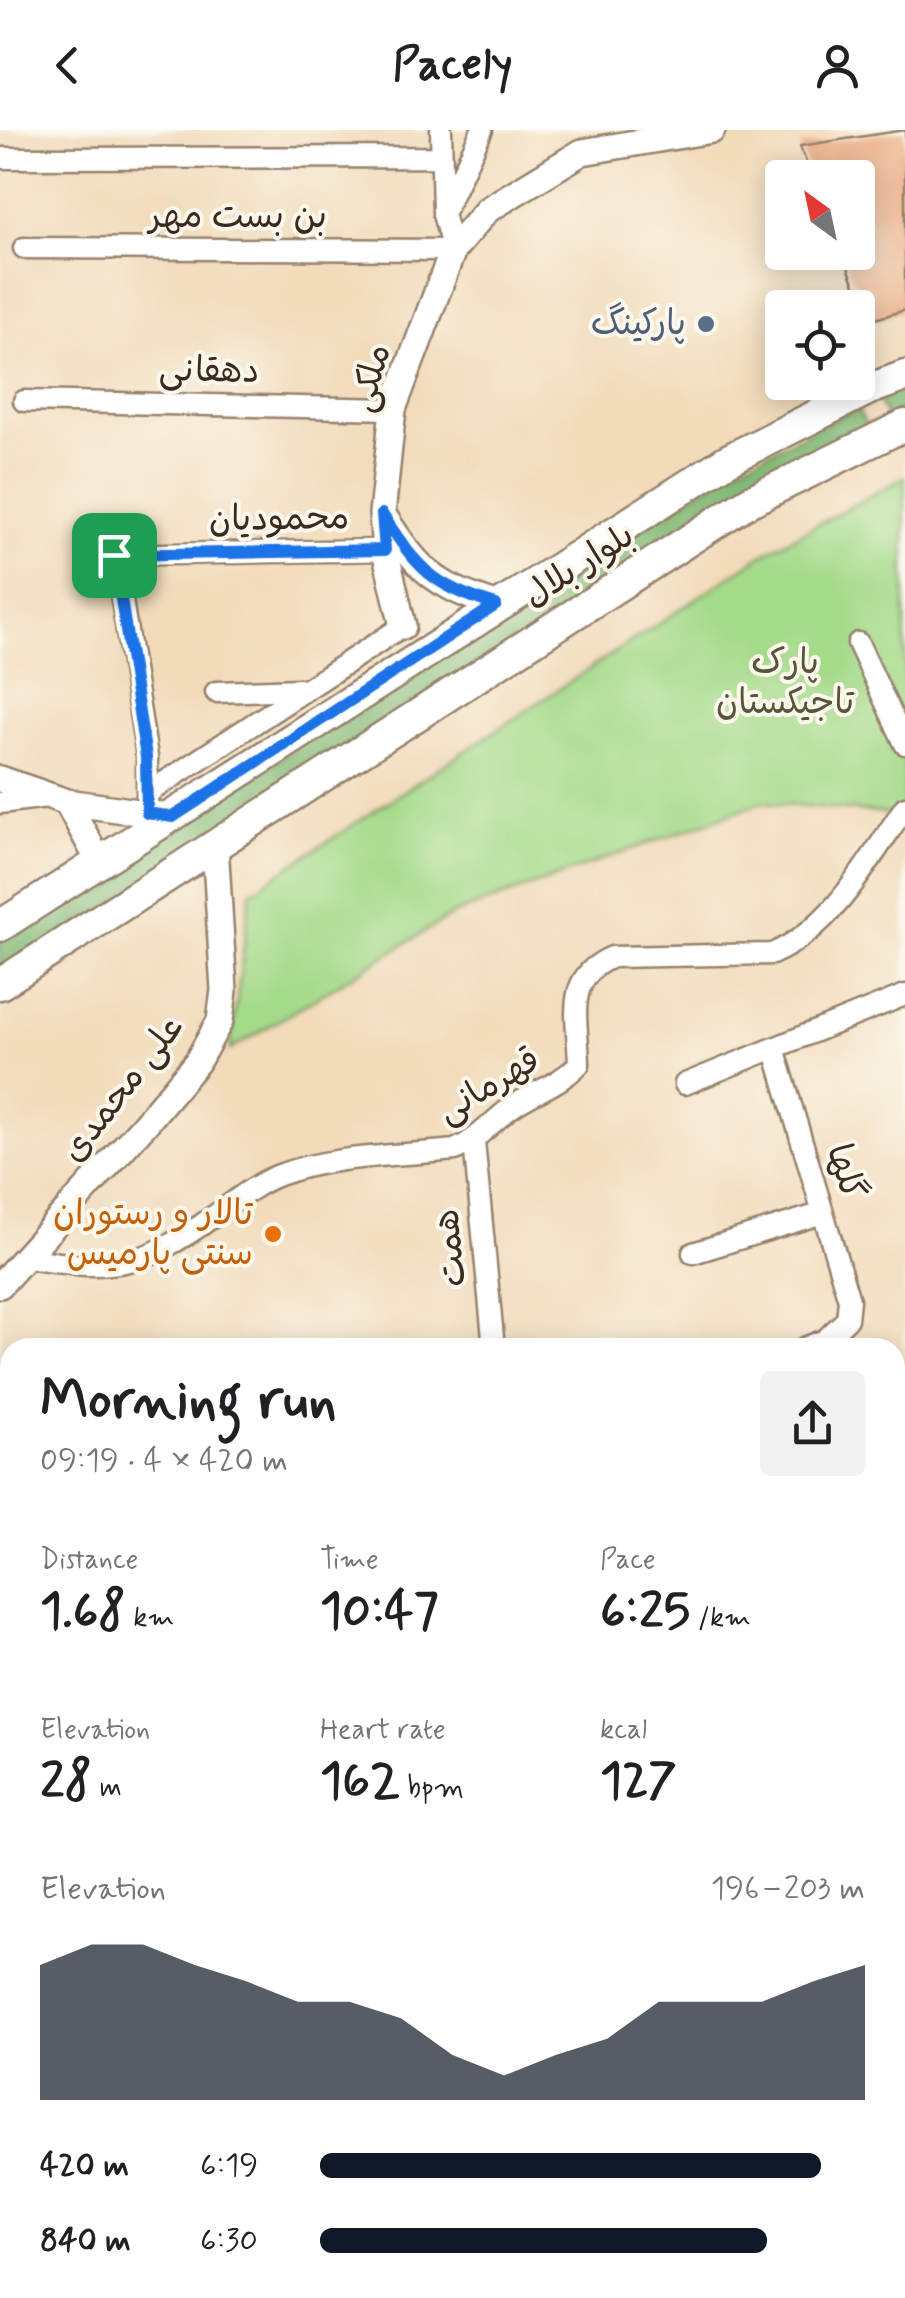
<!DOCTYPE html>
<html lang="en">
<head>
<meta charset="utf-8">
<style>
  :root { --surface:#fff; --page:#f2f2f2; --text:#202124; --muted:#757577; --accent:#111827 }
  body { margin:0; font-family:Mynerve,"Playpen Sans Arabic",sans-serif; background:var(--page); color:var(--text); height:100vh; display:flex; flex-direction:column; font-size:38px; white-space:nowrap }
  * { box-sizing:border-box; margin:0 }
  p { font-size:32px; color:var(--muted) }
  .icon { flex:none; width:55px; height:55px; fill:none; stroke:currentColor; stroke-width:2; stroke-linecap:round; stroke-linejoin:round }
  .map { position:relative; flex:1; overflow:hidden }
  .drawer { position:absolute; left:0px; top:1208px; width:905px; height:962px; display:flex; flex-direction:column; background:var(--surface); border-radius:30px 30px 0 0; box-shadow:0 5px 25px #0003 }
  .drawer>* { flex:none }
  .needle { width:65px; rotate:327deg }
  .buttons { position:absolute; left:765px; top:30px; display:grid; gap:20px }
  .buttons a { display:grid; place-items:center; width:110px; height:110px; border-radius:10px; background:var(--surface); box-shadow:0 5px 25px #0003; font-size:50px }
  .pin { position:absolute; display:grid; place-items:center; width:85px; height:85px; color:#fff; margin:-42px; border-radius:20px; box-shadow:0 5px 15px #0006 }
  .round { display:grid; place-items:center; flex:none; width:105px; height:105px; border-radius:10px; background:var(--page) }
  .summary { display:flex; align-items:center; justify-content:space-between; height:170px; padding:0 40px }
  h1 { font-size:55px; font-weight:700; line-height:75px }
  .stats { display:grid; grid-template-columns:repeat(3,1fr); gap:15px; height:170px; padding:10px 40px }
  .stats div { display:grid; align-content:center }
  .stats b { font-size:50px; font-weight:700 }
  .stats small { font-size:28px; font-weight:400 }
  .stats p { font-size:28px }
  .chart { height:280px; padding:20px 40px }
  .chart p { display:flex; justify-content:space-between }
  .chart svg { width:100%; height:180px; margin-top:10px; fill:var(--accent); opacity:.7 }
  ul { padding:0 40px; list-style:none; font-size:32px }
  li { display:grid; grid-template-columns:160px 120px 1fr; align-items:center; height:75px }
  li i { height:25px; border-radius:12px; background:var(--accent) }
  header { display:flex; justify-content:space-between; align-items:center; height:130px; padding:0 40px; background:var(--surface); font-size:45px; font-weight:700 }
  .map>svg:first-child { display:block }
  .green { fill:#a4da8a; stroke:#708254; stroke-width:2.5 }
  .forest { fill:#83ba76; stroke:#5f724a; stroke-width:2.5 }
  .building { fill:#e9a67b }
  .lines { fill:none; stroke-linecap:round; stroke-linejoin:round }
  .minor-casing { stroke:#96826c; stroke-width:25 }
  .tertiary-casing { stroke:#96826c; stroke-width:30 }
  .secondary-casing { stroke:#96826c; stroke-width:35 }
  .primary-casing { stroke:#96826c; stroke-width:38 }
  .minor { stroke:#fff; stroke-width:20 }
  .tertiary { stroke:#fff; stroke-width:25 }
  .secondary { stroke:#fff; stroke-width:30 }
  .primary { stroke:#fff; stroke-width:32 }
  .route-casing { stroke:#fff; stroke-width:20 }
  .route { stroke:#1a73e8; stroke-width:12 }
  .service-dot { fill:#5c6f8a; stroke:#fbf7ec; stroke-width:4 }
  .food-dot { fill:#e8710a; stroke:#fbf7ec; stroke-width:4 }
  .labels { text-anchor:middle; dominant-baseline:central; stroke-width:8; stroke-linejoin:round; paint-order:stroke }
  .street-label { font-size:35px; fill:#3b2a1e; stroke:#fbf7ec }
  .service-label { font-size:35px; fill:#4e5e75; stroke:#fbf7ec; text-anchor:end }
  .park-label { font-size:35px; fill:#555639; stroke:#fbf7ec }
  .food-label { font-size:35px; fill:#c56008; stroke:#fbf7ec; text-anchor:end }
</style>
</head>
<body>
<header><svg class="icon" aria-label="back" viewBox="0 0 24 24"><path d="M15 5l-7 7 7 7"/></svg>Pacely<svg class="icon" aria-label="person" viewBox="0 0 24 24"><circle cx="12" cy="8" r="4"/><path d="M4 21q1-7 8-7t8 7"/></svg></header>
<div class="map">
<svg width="905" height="2168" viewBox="0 0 905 2168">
  <rect width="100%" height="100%" fill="#fbf7ec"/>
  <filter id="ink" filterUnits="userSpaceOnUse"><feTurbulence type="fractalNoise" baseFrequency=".01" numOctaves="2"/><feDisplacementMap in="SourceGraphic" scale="20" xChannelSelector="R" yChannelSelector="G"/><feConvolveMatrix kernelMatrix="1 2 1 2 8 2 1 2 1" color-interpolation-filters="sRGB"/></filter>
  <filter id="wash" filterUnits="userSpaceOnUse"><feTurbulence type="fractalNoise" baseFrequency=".0048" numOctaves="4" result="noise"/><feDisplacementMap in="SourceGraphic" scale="40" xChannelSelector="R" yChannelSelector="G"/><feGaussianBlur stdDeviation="2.25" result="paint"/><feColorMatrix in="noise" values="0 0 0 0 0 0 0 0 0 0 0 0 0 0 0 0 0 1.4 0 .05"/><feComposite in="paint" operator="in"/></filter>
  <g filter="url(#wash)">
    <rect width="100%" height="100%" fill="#f2dbbb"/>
    <!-- green -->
    <path class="green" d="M905 347V697L889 684 762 672 454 784 230 920 251 762 770 420Z
      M905 1421V1701L895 1669V1424Z"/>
    <!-- forest -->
    <path class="forest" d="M905 257V285L888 291 877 267Z
      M857 278 870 302 0 843V807L733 339Z"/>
    <g id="blocks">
      <!-- building -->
      <path class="building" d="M905 0V180L869 191 842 122H858V48H812L800 16Z"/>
    </g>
  </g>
  <g filter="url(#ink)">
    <use href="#blocks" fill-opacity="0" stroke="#96826c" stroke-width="2.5"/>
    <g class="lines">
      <!-- minor casing -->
      <g class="minor-casing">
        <path id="minor" d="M1 28 440 27
          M444 82 482 0
          M24 118 453 120 443 84 441 0
          M24 271 393 279
          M112 408 147 627V673
          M113 425 385 420
          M858 513 905 614
          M216 562 299 559
          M148 663 403 496
          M0 673 47 667
          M775 921 849 1170 847 1189 825 1210 804 1218
          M685 954 905 865
          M474 1012 494 1218
          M693 1123 823 1083
          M26 1128C112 1142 142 1138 214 1086 234 1072 255 1054 279 1045 332 1025 399 1026 455 1020 478 1010 491 992 512 977 535 961 559 955 579 934 578 888 563 848 612 827L772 824C834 797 868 731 905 677
          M0 1543 10 1539
          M0 1725 10 1723
          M0 1796 10 1795
          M895 1813H905
          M895 1927 905 1926
          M0 2147 10 2146
          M477 2160V2168
          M870 2160 872 2168"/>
      </g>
      <!-- tertiary casing -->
      <g class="tertiary-casing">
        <path id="tertiary" d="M383 385C418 439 432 455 496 475
          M403 496 385 420 382 384 393 279 453 120 487 80 582 22 712 0
          M0 649 67 672 173 687
          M67 672 100 733
          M0 1155 145 994 197 932 220 891 224 860 215 714
          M0 1959 10 1975
          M895 1978 905 1976
          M895 2131 905 2148
          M884 2160 897 2168
          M13 2168 21 2160"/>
      </g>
      <!-- secondary casing -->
      <g class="secondary-casing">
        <path id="secondary" d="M0 796 726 331 867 260 905 246
          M0 854 748 372 905 295"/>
      </g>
      <!-- primary casing -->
      <g class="primary-casing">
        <path id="primary" d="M100 2168 105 2160"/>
      </g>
      <!-- minor -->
      <use href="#minor" class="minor"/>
      <!-- tertiary -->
      <use href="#tertiary" class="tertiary"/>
      <!-- secondary -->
      <use href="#secondary" class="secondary"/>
      <!-- primary -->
      <use href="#primary" class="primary"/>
    </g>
  </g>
  <g class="lines" filter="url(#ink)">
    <!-- route casing -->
    <g class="route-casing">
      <path id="route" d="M382 384C418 439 431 455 496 475L173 687 147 683 146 627 114 425 385 420Z"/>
    </g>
    <!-- route -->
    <use href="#route" class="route"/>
  </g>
  <!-- markers -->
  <circle class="service-dot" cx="706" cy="194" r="10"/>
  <circle class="food-dot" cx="273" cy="1104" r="10"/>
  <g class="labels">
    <!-- street labels -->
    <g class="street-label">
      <text x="238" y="87">بن بست مهر</text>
      <text transform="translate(209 241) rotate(1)">دهقانی</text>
      <text transform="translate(371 248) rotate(-74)">ملکی</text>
      <text transform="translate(279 389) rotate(-1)">محمودیان</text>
      <text transform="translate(579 436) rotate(-33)">بلوار بلال</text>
      <text transform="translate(489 956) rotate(-31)">قهرمانی</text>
      <text transform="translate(123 959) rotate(-52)">علی محمدی</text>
      <text transform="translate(845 1042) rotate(73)">گلها</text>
      <text transform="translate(451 1118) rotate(-96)">همت</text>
    </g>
    <!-- service labels -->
    <g class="service-label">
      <text x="686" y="194">پارکینگ</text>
    </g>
    <!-- park labels -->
    <g class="park-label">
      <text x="785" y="533">پارک<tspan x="785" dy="40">تاجیکستان</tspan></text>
    </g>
    <!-- food labels -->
    <g class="food-label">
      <text x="253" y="1084">تالار و رستوران<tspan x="253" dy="40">سنتی پارمیس</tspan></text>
    </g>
  </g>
</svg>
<div class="buttons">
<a><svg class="needle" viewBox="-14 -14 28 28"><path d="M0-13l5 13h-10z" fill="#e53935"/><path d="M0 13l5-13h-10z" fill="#757577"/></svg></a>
<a><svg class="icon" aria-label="locate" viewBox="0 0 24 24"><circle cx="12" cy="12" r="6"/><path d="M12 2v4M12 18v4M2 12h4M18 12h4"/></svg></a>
</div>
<div class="pin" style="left:114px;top:425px;background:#1e9e55"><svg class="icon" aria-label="arrive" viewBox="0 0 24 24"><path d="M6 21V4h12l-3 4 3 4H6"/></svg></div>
<section class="drawer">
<div class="summary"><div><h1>Morning run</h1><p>09:19 · 4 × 420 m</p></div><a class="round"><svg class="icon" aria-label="share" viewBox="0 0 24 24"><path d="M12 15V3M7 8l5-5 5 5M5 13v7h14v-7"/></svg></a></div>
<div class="stats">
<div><p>Distance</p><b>1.68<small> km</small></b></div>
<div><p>Time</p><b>10:47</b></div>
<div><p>Pace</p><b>6:25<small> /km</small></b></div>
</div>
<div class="stats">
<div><p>Elevation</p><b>28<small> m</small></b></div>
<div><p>Heart rate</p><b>162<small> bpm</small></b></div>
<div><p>kcal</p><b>127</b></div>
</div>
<div class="chart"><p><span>Elevation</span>196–203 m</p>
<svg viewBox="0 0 160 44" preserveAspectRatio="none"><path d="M0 44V11L10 6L20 6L30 11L40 15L50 20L60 20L70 24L80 33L90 38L100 33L110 29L120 20L130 20L140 20L150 15L160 11V44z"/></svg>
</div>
<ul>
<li><b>420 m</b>6:19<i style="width:92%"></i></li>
<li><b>840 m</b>6:30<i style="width:82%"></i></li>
</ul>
</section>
</div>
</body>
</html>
